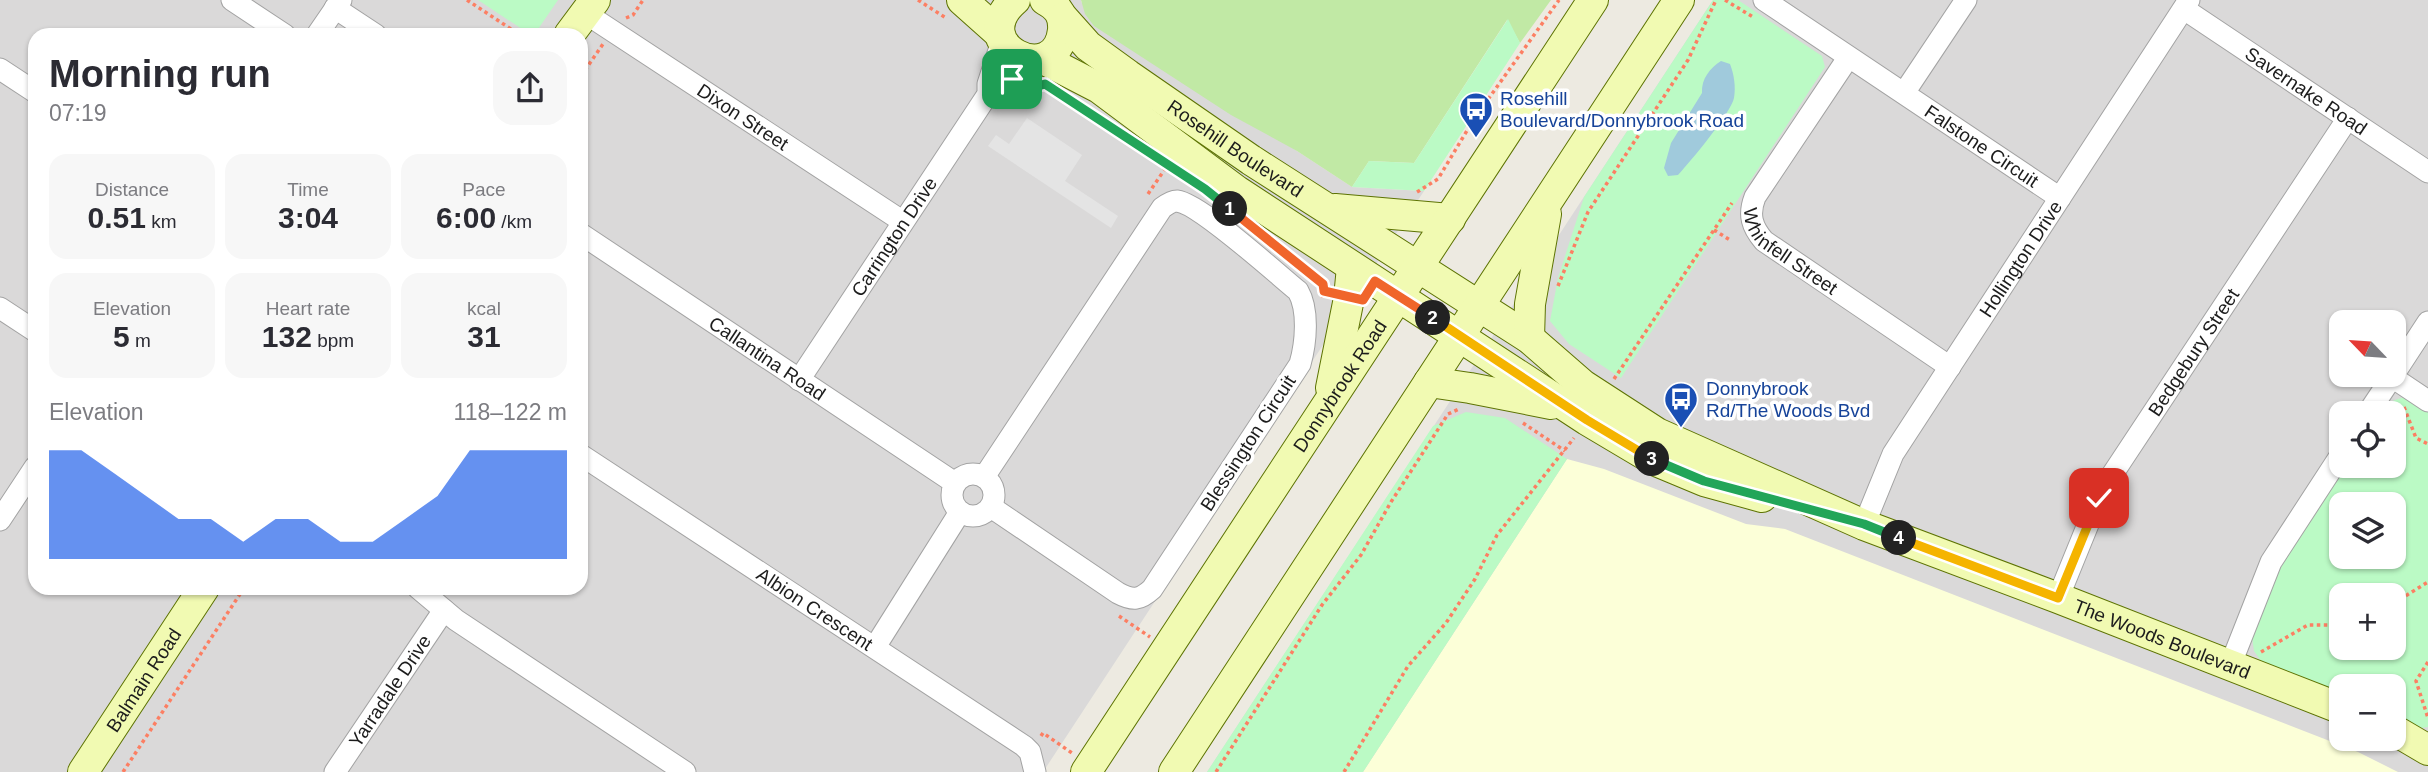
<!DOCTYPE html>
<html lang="en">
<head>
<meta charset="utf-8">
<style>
  :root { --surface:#fff; --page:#f7f7f7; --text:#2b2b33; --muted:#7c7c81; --accent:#2563eb }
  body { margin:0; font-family:Arial,sans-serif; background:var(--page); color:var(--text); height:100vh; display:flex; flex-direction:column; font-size:26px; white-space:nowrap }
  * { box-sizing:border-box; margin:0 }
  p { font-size:23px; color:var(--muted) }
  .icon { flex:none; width:38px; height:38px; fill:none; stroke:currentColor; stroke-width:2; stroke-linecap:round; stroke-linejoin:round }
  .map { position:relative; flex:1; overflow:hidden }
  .drawer { position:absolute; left:28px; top:28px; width:560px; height:567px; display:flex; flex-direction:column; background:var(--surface); border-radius:21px; box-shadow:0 2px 5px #0004 }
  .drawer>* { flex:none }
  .needle { width:46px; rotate:295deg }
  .fabs { position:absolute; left:2329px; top:310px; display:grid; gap:14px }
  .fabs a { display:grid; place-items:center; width:77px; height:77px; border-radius:14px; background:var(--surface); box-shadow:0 2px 5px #0004; font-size:35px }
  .pin { position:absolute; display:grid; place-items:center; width:60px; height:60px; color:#fff; margin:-30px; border-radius:14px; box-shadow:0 4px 10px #0006 }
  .km { position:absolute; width:35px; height:35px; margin:-18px; border-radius:50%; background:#222; color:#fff; font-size:19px; line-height:35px; text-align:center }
  .round { display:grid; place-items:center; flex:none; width:74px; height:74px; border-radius:21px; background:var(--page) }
  .head { display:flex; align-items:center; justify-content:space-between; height:119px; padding:0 21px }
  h1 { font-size:38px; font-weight:600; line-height:52px }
  .stats { display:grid; grid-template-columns:repeat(3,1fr); gap:10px; height:119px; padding:7px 21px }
  .stats div { display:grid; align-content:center; border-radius:18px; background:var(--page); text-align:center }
  .stats b { font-size:30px; font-weight:600 }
  .stats small { font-size:19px; font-weight:400 }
  .stats p { font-size:19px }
  .chart { height:196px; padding:14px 21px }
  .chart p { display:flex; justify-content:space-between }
  .chart svg { width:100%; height:126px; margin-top:7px; fill:var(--accent); opacity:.7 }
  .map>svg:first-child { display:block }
  .residential { fill:#dad9d9; fill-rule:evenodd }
  .education { fill:#fcffd8 }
  .grass { fill:#c1e9a5 }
  .park { fill:#bbfac5; fill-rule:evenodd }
  .parking { fill:#e4e4e4 }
  .water { fill:#a0cadc }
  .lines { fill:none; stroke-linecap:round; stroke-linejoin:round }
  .street-casing { stroke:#a3a3a3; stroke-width:23 }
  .secondary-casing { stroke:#5d7303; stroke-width:32 }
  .path { stroke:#fc7f63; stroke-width:3.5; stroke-dasharray:3.5 3.5; stroke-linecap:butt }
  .street { stroke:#fff; stroke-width:21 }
  .secondary { stroke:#f1fab2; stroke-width:30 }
  .split-1-casing { stroke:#fff; stroke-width:14 }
  .split-2-casing { stroke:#fff; stroke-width:14 }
  .split-3-casing { stroke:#fff; stroke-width:14 }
  .split-4-casing { stroke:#fff; stroke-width:14 }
  .split-5-casing { stroke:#fff; stroke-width:14 }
  .split-1 { stroke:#22a559; stroke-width:9 }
  .split-2 { stroke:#f0652b; stroke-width:9 }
  .split-3 { stroke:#f5b400; stroke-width:9 }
  .split-4 { stroke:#22a559; stroke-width:9 }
  .split-5 { stroke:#f5b400; stroke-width:9 }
  .labels { text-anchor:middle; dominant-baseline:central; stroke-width:7; stroke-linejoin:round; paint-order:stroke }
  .street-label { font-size:19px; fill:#1c1c1c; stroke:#fff }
  .transit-label { font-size:19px; fill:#164399; stroke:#fff; text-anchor:start }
</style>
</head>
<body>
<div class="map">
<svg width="2428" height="772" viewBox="0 0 2428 772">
  <rect width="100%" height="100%" fill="#edeae1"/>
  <!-- residential -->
  <path class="residential" d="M0 0H1081V2L1297 151 1352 187 1424 191 1043 772H0ZM35 35H581V588H35Z
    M1713 0H2428V772H1207ZM2342 322H2394V374H2342ZM2342 413H2394V466H2342ZM2342 504H2394V556H2342ZM2342 595H2394V648H2342ZM2342 686H2394V738H2342Z"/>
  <!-- education -->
  <path class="education" d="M1567 459 1604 469 1746 524 1785 529 2358 752 2398 772H1363Z"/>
  <!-- grass -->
  <path class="grass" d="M1081 0H1551L1520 43 1507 20 1414 163 1369 161 1352 187 1297 151 1231 115 1094 26 1085 14Z"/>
  <!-- park -->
  <path class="park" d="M478 0H558L534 35H531Z
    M1713 0H1738L1822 56 1825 67 1621 378 1569 344 1550 321 1558 278 1584 197Z
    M1508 19 1520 43 1424 191 1352 187 1369 161 1414 163Z
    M2406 397 2428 412V727L2421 728 2394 715V686H2342L2341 694 2261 661 2254 651 2252 637 2282 561 2346 466H2394V413H2380C2387 403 2394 399 2406 397ZM2342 504H2394V556H2342ZM2342 595H2394V648H2342Z
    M1466 412 1505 418 1567 459 1363 772H1207L1433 426Z"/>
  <!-- parking -->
  <path class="parking" d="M1027 118 1082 155 1065 181 1118 216 1111 228 988 146 996 135 1009 144Z"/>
  <!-- water -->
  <path class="water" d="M1721 61 1730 64C1734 74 1736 87 1734 98 1731 113 1690 162 1678 175L1668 176 1664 168 1671 143 1702 93C1701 79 1710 68 1721 61Z"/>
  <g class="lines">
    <!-- street casing -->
    <g class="street-casing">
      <g id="street">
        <path d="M232 0 285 35"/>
        <path id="s1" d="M1764 0 2060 198"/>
        <path d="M335 8 376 35"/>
        <path id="s2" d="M2184 9 2428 172"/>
        <path id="s3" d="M585 13 902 221"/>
        <path d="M317 35 341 0"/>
        <path id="s4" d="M1848 58 1755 197C1748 215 1752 227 1764 241L1950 367"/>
        <path d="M0 69 35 92"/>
        <path d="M1904 93 1966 0"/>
        <path d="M988 94 998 92 1034 61"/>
        <path id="s5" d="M581 234 955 483"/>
        <path d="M0 308 35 331"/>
        <path d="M2394 374 2428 322"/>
        <path d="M2392 377 2428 401"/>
        <path id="s6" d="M799 380 988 94V84L1002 41"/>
        <path d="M2368 413 2394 374"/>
        <path id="s7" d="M581 455 1024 746 1030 752 1035 772"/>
        <circle cx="973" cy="495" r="21"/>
        <path d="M984 477 1162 208C1166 205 1172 201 1177 201 1199 203 1277 274 1298 291 1309 310 1306 343 1300 364L1152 589C1140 600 1133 601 1118 593L991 507"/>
        <path d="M0 520 35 467"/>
        <path id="s8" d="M1864 525 1893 454 2189 0"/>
        <path d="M418 588 456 620 685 772"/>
        <path id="s9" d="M2058 598 2102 490 2348 118"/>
        <path d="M875 647 960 512"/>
        <path d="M2230 666 2271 562 2342 453"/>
        <path id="s10" d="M335 772 444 610"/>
      </g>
    </g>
    <!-- secondary casing -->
    <g class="secondary-casing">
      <g id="secondary">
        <path d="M962 0 999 33"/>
        <path d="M1015 0C963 45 1056 91 1063 30 1064 15 1058 7 1045 0"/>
        <path id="s11" d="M1063 18 1088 46 1128 75 1251 160 1529 338 1583 385 1657 433 1864 525 2058 598 2342 709"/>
        <path d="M569 35 595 0"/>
        <path d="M1043 59 1099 88 1237 191 1587 420 1656 461 1704 481 1762 497"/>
        <path d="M1335 209 1450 219"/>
        <path d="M1529 338 1530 304 1546 214"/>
        <path d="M1429 382 1470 388 1551 404"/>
        <path d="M1331 388 1349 298 1352 267"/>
        <path d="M2394 730 2428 750"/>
        <path id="s12" d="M83 772 204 588"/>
        <path id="s13" d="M1086 772 1593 0"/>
        <path d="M1174 772 1679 0"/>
      </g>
    </g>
    <!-- path -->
    <path class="path" d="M467 0 520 35
      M918 0 946 18
      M1725 0 1753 17
      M626 18 633 15 643 0
      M581 76 603 44
      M1074 103 1100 120
      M1417 192 1438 179 1474 119 1559 0
      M1148 194 1167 166
      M1714 230 1730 240
      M1293 260 1323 284V301
      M1558 286 1588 212 1688 60 1716 0
      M1614 379 1732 203
      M2404 407 2416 438 2428 444
      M1523 423 1565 451
      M2394 603 2428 582
      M1119 616 1150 637
      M2261 652 2308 625H2333L2342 620
      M2428 662 2416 681 2428 718
      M1041 736 1043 733 1072 753
      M123 772 244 588
      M1216 772 1322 605 1361 555 1391 502 1448 414 1459 409
      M1344 772 1408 666 1446 623 1475 579 1497 535 1574 438"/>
    <!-- street -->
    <use href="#street" class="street"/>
    <!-- secondary -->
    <use href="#secondary" class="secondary"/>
  </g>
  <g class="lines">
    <!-- split-1 casing -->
    <g class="split-1-casing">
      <path id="split-1" d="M1012 79 1028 89 1045 84 1205 189 1230 209"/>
    </g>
    <!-- split-2 casing -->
    <g class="split-2-casing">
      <path id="split-2" d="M1230 209 1323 284 1324 291 1363 300 1375 281 1433 318"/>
    </g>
    <!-- split-3 casing -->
    <g class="split-3-casing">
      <path id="split-3" d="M1433 318 1587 420 1652 459"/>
    </g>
    <!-- split-4 casing -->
    <g class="split-4-casing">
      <path id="split-4" d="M1652 459 1704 481 1864 524 1899 538"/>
    </g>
    <!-- split-5 casing -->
    <g class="split-5-casing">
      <path id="split-5" d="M1899 538 2058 598 2099 498"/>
    </g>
    <!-- split-1 -->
    <use href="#split-1" class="split-1"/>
    <!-- split-2 -->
    <use href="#split-2" class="split-2"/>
    <!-- split-3 -->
    <use href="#split-3" class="split-3"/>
    <!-- split-4 -->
    <use href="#split-4" class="split-4"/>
    <!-- split-5 -->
    <use href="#split-5" class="split-5"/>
  </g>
  <!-- icons -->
  <defs>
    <g id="bus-pin" transform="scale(1.75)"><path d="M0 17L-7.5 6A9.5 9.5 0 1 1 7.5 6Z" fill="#1a4fb4" stroke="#fff"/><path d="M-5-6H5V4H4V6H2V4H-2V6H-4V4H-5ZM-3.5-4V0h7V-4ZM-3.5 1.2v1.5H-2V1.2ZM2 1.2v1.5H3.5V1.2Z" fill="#fff"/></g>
  </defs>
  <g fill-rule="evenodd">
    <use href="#bus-pin" x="1476" y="109"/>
    <use href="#bus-pin" x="1681" y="399"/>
  </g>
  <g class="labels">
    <!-- street labels -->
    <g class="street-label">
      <text stroke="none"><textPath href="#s2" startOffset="147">Savernake Road</textPath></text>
      <text stroke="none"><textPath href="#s3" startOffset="189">Dixon Street</textPath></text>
      <text stroke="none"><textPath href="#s1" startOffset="262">Falstone Circuit</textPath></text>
      <text stroke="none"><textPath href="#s11" startOffset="217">Rosehill Boulevard</textPath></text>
      <text stroke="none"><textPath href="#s6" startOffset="172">Carrington Drive</textPath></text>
      <text stroke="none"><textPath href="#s4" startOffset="240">Whinfell Street</textPath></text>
      <text stroke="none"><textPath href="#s8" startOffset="310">Hollington Drive</textPath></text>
      <text stroke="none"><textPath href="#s9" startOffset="282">Bedgebury Street</textPath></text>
      <text stroke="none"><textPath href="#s5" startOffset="224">Callantina Road</textPath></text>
      <text stroke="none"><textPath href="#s13" startOffset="462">Donnybrook Road</textPath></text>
      <text transform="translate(1248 443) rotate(-57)">Blessington Circuit</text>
      <text stroke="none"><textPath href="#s7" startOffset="280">Albion Crescent</textPath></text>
      <text stroke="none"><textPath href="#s11" startOffset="1272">The Woods Boulevard</textPath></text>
      <text stroke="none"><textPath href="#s12" startOffset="110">Balmain Road</textPath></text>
      <text stroke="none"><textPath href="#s10" startOffset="98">Yarradale Drive</textPath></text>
    </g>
    <!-- transit labels -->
    <g class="transit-label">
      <text x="1500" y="98">Rosehill<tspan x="1500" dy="22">Boulevard/Donnybrook Road</tspan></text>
      <text x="1706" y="388">Donnybrook<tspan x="1706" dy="22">Rd/The Woods Bvd</tspan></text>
    </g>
  </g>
</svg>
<div class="fabs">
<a><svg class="needle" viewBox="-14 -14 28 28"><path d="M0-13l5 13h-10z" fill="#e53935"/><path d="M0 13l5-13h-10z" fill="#7c7c81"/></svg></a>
<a><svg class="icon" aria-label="locate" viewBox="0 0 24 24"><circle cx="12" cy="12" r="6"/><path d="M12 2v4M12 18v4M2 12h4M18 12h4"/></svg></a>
<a><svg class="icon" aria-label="layers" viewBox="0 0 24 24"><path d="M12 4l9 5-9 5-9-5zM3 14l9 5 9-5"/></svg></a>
<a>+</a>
<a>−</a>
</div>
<div class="pin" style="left:1012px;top:79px;background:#1e9e55"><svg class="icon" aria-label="arrive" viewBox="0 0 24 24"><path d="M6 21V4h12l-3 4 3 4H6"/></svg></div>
<div class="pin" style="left:2099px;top:498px;background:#d93025"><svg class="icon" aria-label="check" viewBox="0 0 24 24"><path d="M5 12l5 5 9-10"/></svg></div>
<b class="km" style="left:1230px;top:209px">1</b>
<b class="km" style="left:1433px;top:318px">2</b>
<b class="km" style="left:1652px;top:459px">3</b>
<b class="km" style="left:1899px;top:538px">4</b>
<section class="drawer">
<div class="head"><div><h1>Morning run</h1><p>07:19</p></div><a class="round"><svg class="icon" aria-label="share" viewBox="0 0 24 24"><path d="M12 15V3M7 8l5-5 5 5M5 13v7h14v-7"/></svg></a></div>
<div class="stats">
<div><p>Distance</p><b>0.51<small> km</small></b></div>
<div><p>Time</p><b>3:04</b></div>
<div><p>Pace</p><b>6:00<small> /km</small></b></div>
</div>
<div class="stats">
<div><p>Elevation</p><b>5<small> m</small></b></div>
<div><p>Heart rate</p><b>132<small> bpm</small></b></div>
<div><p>kcal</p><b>31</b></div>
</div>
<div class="chart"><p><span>Elevation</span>118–122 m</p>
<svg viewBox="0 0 160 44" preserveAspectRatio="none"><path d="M0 44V6L10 6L20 14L30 22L40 30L50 30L60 38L70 30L80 30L90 38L100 38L110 30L120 22L130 6L140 6L150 6L160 6V44z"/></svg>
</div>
</section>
</div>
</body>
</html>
